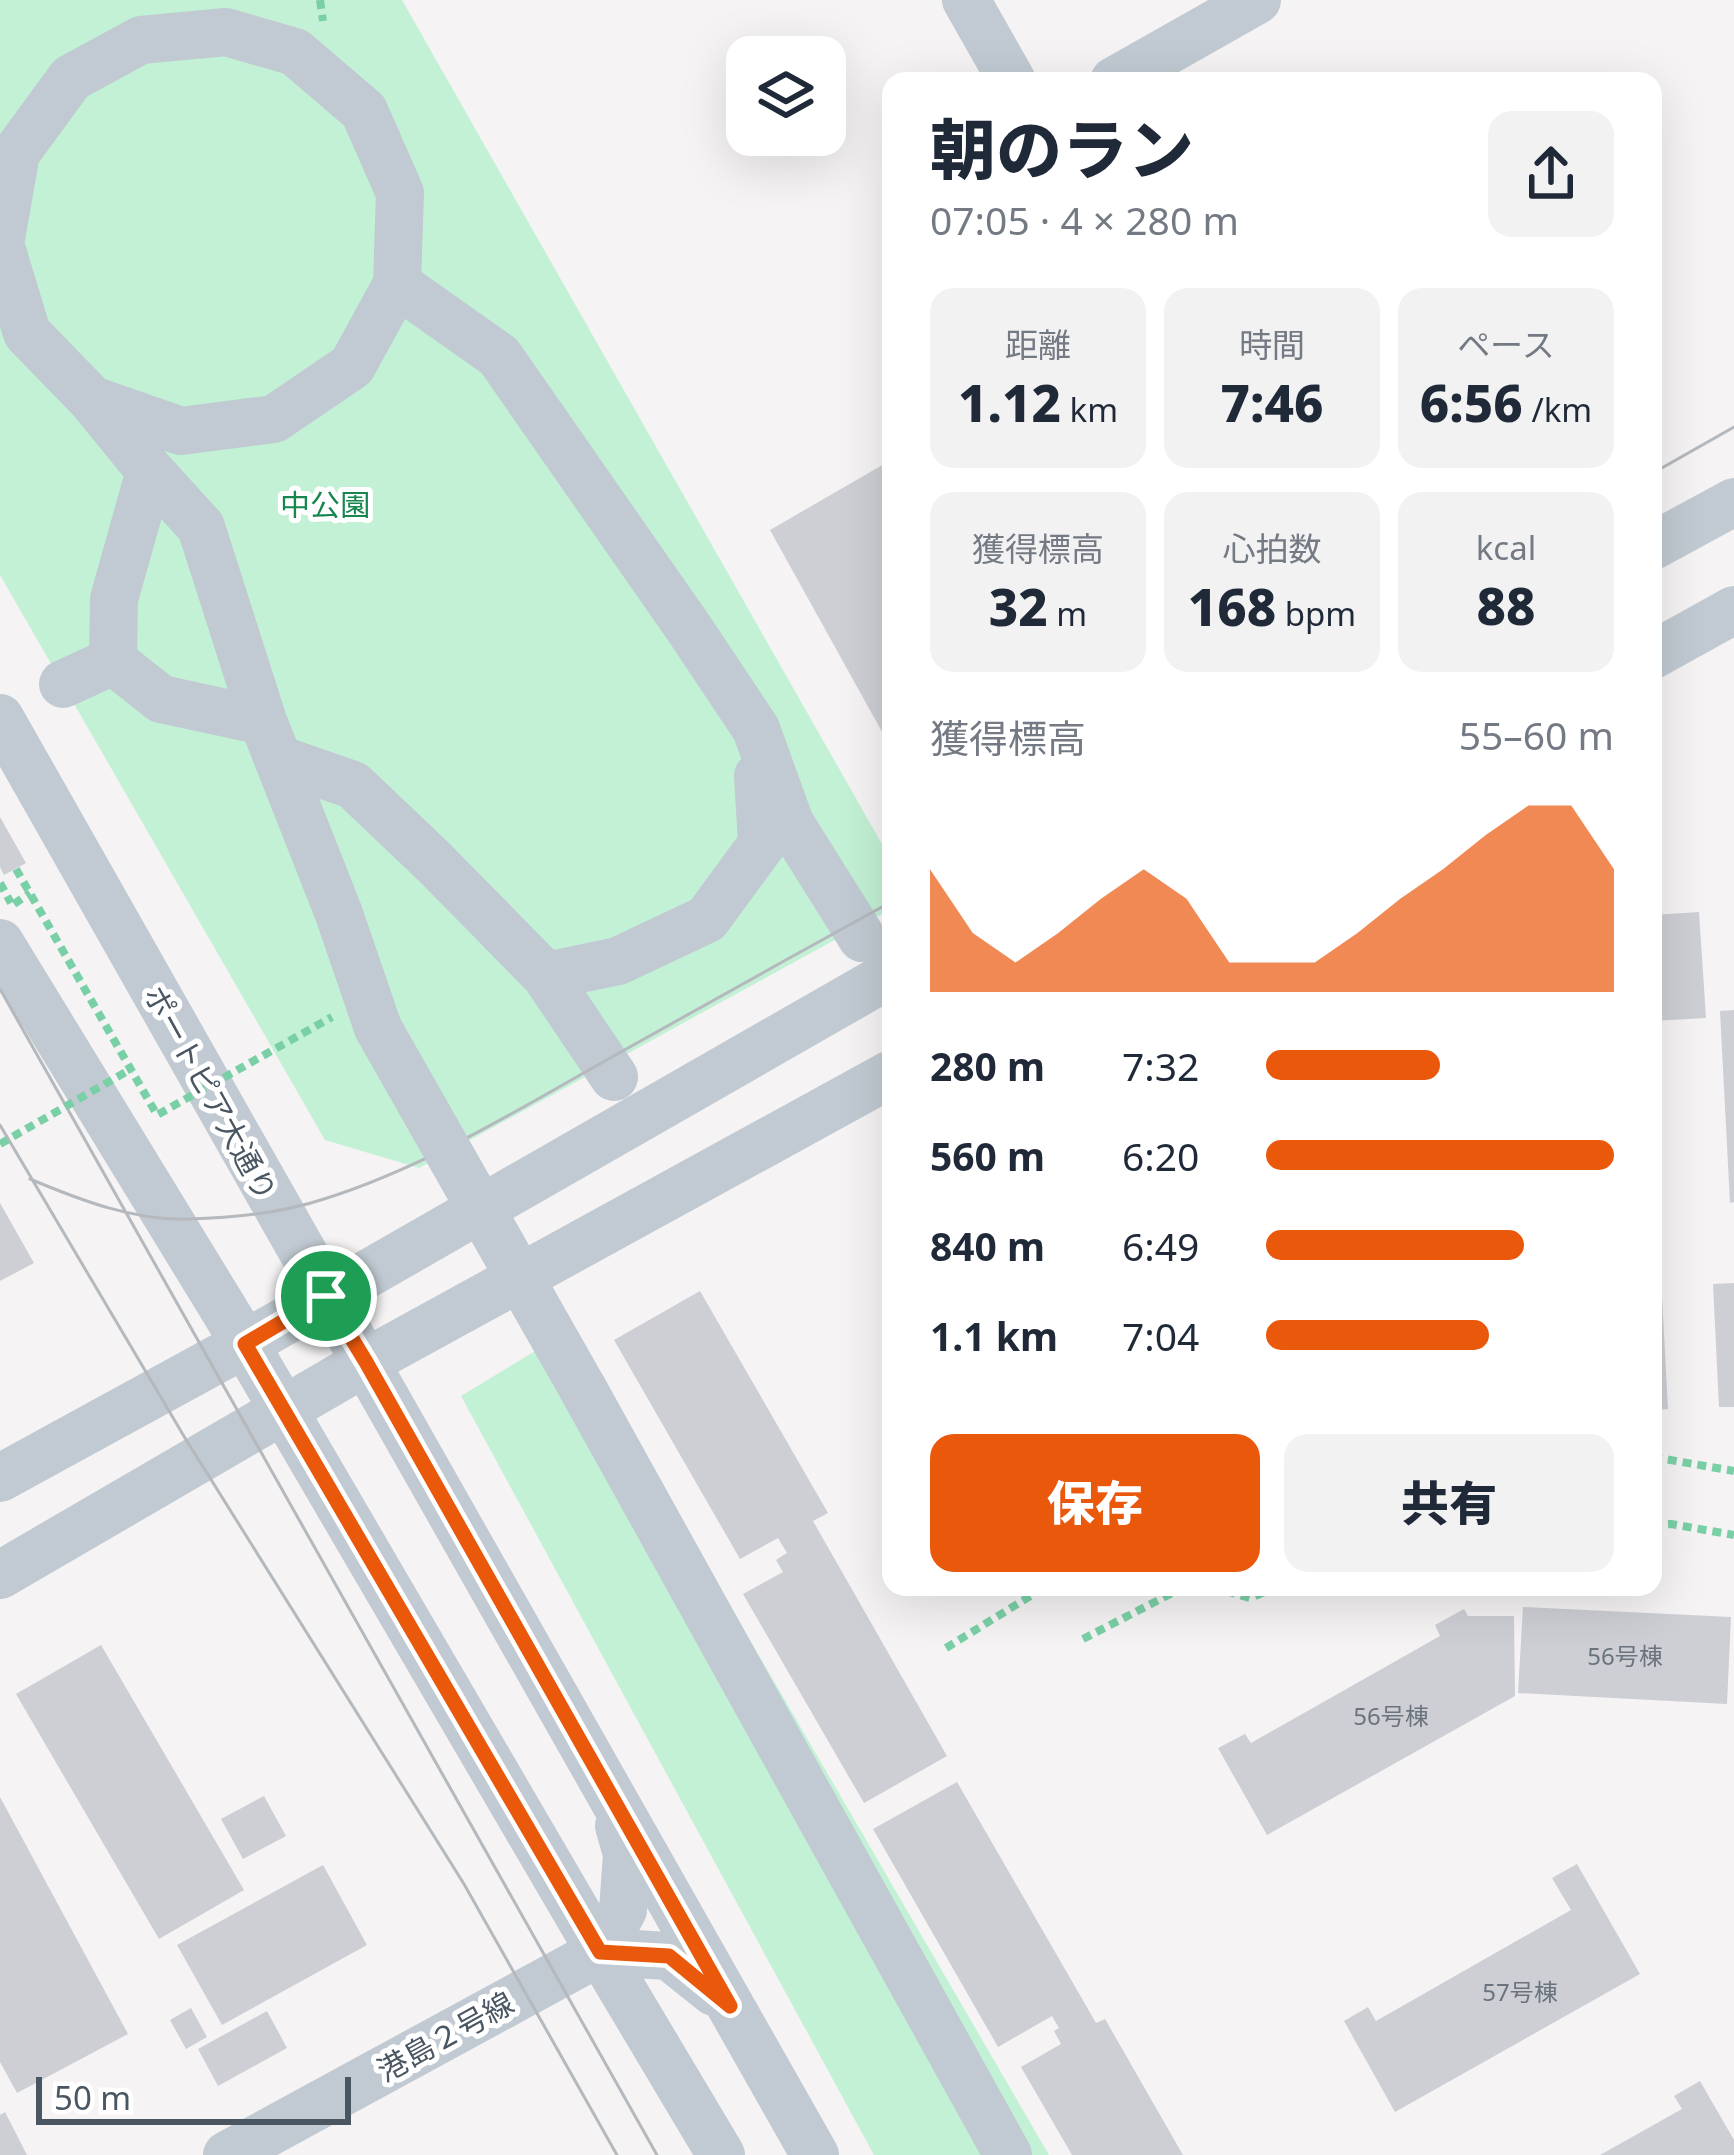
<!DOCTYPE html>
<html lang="ja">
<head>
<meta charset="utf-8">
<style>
  :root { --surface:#fff; --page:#f2f2f3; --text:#1f2937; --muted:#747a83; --accent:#ea580c }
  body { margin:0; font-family:"Noto Sans","Noto Sans JP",sans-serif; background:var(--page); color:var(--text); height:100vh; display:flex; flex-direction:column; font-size:45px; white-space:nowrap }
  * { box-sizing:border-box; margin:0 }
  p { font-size:39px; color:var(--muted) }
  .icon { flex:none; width:66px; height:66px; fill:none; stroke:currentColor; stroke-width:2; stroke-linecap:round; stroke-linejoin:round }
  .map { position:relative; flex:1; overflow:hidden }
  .panel { position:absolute; left:882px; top:72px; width:780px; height:1524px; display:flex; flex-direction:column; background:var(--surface); border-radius:24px; box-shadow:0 12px 48px #0002 }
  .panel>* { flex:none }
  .fabs { position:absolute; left:726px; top:36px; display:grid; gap:24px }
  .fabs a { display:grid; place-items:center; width:120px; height:120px; border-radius:24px; background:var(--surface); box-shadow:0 12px 48px #0002; font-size:60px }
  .scale { position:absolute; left:36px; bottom:30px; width:315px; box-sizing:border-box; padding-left:12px; border:6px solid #4a5661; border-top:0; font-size:33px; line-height:42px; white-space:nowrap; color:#4a5661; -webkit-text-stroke:9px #fff; paint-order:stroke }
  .pin { position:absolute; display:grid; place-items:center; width:102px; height:102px; color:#fff; margin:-51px; border:6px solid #fff; border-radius:50%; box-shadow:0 3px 12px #0007 }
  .round { display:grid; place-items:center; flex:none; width:126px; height:126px; border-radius:24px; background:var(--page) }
  .headline { display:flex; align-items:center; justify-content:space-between; height:204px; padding:0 48px }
  h1 { font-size:66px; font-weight:800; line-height:90px }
  .figures { display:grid; grid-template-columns:repeat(3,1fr); gap:18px; height:204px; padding:12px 48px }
  .figures div { display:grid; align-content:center; border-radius:24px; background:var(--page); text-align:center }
  .figures b { font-size:51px; font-weight:800 }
  .figures small { font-size:33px; font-weight:400 }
  .figures p { font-size:33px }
  .chart { height:336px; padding:24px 48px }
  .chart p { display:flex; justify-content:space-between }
  .chart svg { width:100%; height:216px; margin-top:12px; fill:var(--accent); opacity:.7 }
  .cta { display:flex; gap:24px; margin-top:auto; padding:24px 48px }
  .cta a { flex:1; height:138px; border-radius:24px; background:var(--accent); color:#fff; font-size:48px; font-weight:800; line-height:138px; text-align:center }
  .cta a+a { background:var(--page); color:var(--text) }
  ul { padding:0 48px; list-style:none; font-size:39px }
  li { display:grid; grid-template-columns:192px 144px 1fr; align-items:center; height:90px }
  li i { height:30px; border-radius:15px; background:var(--accent) }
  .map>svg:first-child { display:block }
  .green { fill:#c3f1d5 }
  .building { fill:#cdcfd5 }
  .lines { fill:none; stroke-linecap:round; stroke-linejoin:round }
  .path { stroke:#7ad0a6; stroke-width:8; stroke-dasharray:9 6; stroke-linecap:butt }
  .minor { stroke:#c1cad2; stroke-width:48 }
  .tram { stroke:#b5b8bd; stroke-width:3 }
  .path-bridge { stroke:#7ad0a6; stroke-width:8; stroke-dasharray:9 6; stroke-linecap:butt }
  .minor-bridge { stroke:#c1cad2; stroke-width:48 }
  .route-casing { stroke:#fff; stroke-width:24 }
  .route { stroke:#ea580c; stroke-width:15 }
  .labels { text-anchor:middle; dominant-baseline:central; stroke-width:10; stroke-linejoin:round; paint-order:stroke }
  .number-label { font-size:24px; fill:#6b747e }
  .park-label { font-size:30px; fill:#17864f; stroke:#fff }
  .street-label { font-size:30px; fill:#4a5661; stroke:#fff }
</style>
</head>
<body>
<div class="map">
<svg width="1734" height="2155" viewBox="0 0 1734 2155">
  <rect width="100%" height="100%" fill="#f5f3f3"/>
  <!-- green -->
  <path class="green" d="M0 0H402L891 860V909L419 1168 325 1140 0 575Z
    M570 1330 1049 2155H874L461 1396Z"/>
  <!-- building -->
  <path class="building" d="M891 460V748L770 530Z
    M0 817 26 863 4 875 0 867Z
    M1699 912 1706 1018 1653 1021V915Z
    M1734 1010V1202L1730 1203 1720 1011Z
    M0 1203 34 1263 0 1281Z
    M1653 1277H1661L1668 1409 1657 1410 1658 1419H1653Z
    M1734 1283V1407H1719L1713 1284Z
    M700 1291 828 1513 813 1521 947 1756 864 1803 743 1594 783 1572 776 1560 787 1553 778 1538 740 1559 614 1340Z
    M1523 1607 1731 1617 1727 1704 1518 1693Z
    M1464 1609 1468 1616H1514L1515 1696 1267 1835 1218 1748 1245 1734 1251 1743 1440 1636 1435 1625Z
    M101 1645 244 1890 159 1939 16 1694Z
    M957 1782 1096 2023 1105 2019 1183 2155H1072L1021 2067 1061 2044 1054 2031 1059 2028 1052 2016 998 2047 873 1829Z
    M264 1796 286 1836 243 1859 221 1819Z
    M0 1797 128 2034 17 2093 0 2062Z
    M1577 1864 1640 1974 1395 2112 1344 2021 1368 2007 1376 2021 1571 1910 1552 1878Z
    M323 1865 367 1945 222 2025 177 1945Z
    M191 2008 207 2037 186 2049 170 2020Z
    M267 2011 287 2048 218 2086 198 2049Z
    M1700 2081 1734 2140V2155H1600L1682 2109 1674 2096Z
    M5 2112 27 2155H0V2115Z"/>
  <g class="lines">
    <!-- path -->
    <path class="path" d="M320 0 323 21
      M0 883 11 903
      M14 904 30 893
      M1653 1457 1734 1471
      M1653 1525 1671 1524 1734 1535
      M1212 1587 1250 1598 1277 1587
      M1083 1639 1184 1587
      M946 1648 1045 1587"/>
    <!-- minor -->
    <path class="minor" d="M966 0 1012 81
      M1114 81 1257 0
      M397 284 499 356 690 630 756 729 790 823 862 938
      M92 400 181 431 274 419 352 366 397 284 400 193 364 111 295 52 226 32 141 40 71 78 16 153 0 244 27 333 92 400 150 471 201 527 263 721 339 914 378 1028
      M150 471 114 599 113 661 161 699 263 721
      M1653 546 1734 502
      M1653 655 1734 610
      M63 684 113 661
      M0 718 815 2155
      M278 759 353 785 434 862 546 976 614 1077
      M0 943 245 1344 600 1952 721 2155
      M546 976 618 961 707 919 762 844 758 776
      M583 1389 1008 2155
      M0 1478 245 1344 891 974
      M0 1575 366 1362 891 1074
      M600 1952 623 1910 627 1854 619 1826
      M600 1952 669 1956 714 1992
      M227 2155 600 1952"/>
    <!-- tram -->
    <path class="tram" d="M1653 473 1734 427
      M0 989 657 2155
      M0 1125 185 1438 464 1884 617 2155
      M30 1179C80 1200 134 1221 189 1219 233 1218 282 1213 324 1199 429 1166 524 1106 619 1053 710 1002 800 952 891 902"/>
    <!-- path-bridge -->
    <path class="path-bridge" d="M16 869 157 1115 332 1017
      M0 1144 131 1069"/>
    <!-- minor-bridge -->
    <path class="minor-bridge" d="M378 1028 583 1389"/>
  </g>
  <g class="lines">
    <!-- route casing -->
    <g class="route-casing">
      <path id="route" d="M326 1296 366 1362 730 2006 669 1956 600 1952 245 1344Z"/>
    </g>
    <!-- route -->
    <use href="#route" class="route"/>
  </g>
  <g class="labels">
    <!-- number labels -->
    <g class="number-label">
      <text x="1625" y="1655">56号棟</text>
      <text x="1391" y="1715">56号棟</text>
      <text x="1520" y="1991">57号棟</text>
    </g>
    <!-- park labels -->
    <g class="park-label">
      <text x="325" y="504">中公園</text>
    </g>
    <!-- street labels -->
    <g class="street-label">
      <text transform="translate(211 1093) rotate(61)">ポートピア大通り</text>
      <text transform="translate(445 2036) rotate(-29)">港島２号線</text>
    </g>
  </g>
</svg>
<div class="fabs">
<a><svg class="icon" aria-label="layers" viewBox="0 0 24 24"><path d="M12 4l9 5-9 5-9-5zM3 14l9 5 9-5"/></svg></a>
</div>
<div class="scale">50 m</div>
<div class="pin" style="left:326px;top:1296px;background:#1e9e55"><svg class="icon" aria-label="arrive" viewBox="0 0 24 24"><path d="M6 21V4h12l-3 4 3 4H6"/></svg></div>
<section class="panel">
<div class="headline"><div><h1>朝のラン</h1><p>07:05 · 4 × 280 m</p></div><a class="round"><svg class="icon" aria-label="share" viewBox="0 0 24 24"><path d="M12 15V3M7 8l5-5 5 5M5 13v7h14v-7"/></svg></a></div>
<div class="figures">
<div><p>距離</p><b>1.12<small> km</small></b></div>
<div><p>時間</p><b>7:46</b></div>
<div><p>ペース</p><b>6:56<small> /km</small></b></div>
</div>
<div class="figures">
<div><p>獲得標高</p><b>32<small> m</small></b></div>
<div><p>心拍数</p><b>168<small> bpm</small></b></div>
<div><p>kcal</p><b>88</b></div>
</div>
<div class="chart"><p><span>獲得標高</span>55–60 m</p>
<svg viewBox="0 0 160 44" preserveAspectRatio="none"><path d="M0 44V19L10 32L20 38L30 32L40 25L50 19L60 25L70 38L80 38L90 38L100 32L110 25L120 19L130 12L140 6L150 6L160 19V44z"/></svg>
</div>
<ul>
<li><b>280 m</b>7:32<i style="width:50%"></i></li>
<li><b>560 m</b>6:20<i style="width:100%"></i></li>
<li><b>840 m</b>6:49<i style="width:74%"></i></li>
<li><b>1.1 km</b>7:04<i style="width:64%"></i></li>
</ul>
<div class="cta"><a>保存</a><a>共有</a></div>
</section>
</div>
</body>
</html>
